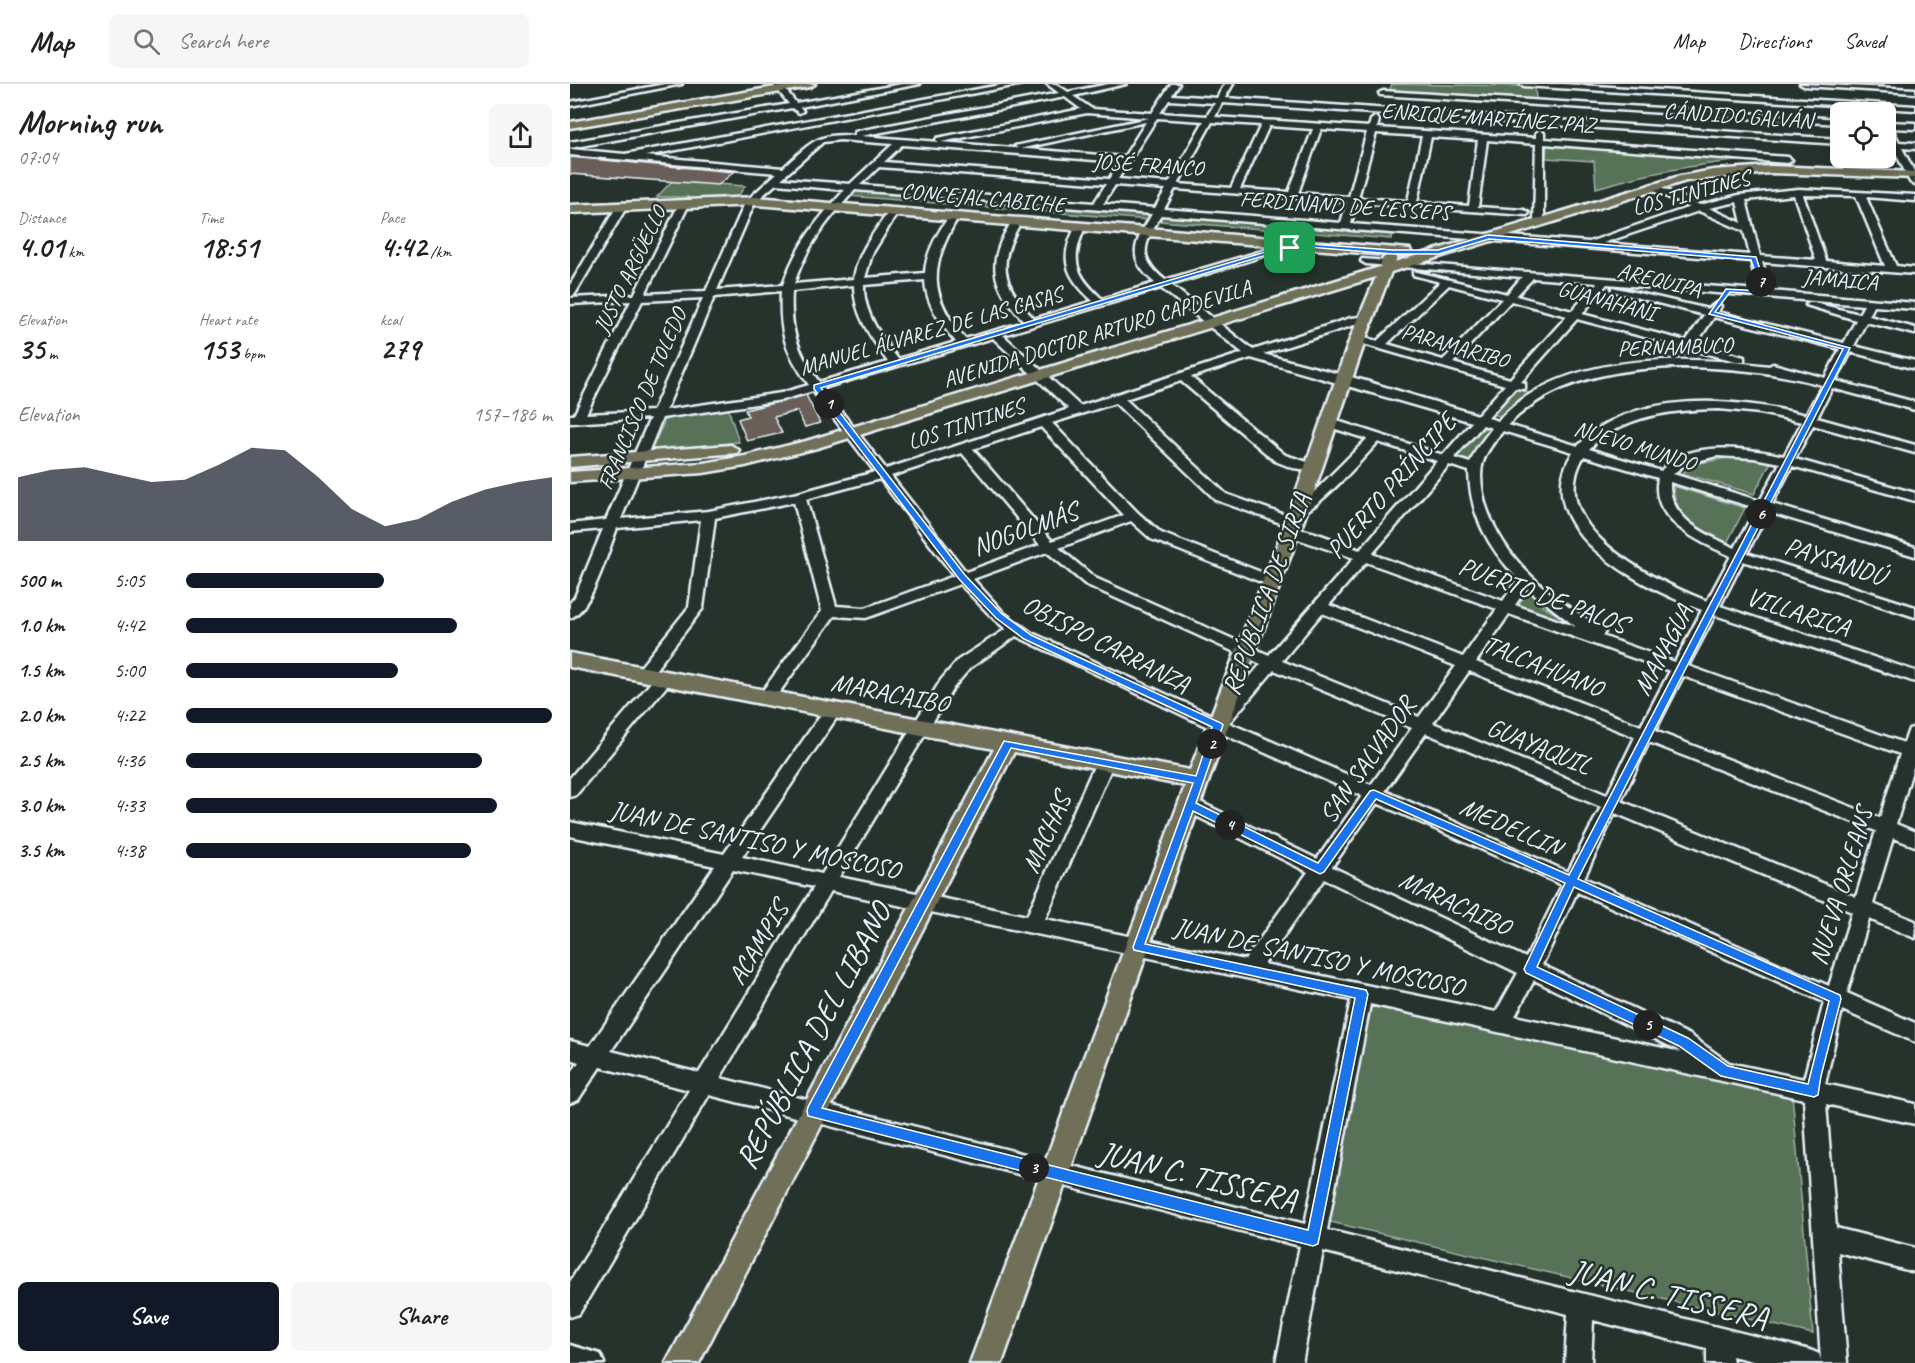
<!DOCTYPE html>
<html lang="en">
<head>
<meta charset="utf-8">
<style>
  :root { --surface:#fff; --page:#f6f6f6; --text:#202124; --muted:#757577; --line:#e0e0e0; --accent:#111827 }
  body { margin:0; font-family:Caveat,sans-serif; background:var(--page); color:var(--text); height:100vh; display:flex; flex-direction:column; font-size:22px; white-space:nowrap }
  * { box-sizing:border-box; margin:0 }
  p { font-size:20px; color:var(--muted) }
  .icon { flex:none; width:33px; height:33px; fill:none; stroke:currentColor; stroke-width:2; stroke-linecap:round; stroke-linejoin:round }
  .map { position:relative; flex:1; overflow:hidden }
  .details { display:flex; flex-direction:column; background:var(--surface); width:570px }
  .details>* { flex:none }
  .controls { position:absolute; left:1260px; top:18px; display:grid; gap:12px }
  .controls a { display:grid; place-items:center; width:66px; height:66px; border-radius:9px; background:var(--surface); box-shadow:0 3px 15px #0003; font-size:30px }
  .pin { position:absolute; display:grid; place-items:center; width:51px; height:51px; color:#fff; margin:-26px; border-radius:12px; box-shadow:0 3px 9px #0006 }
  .km { position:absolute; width:30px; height:30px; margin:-15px; border-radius:50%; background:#222; color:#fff; font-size:16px; line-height:30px; text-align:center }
  .round { display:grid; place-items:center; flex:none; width:63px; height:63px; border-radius:9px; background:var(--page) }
  .head { display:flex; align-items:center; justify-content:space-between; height:102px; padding:0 18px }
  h1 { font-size:33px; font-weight:700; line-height:45px }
  .figures { display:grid; grid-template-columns:repeat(3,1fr); gap:9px; height:102px; padding:6px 18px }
  .figures div { display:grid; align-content:center }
  .figures b { font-size:30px; font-weight:700 }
  .figures small { font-size:16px; font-weight:400 }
  .figures p { font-size:16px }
  .chart { height:168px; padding:12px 18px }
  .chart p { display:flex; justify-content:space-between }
  .chart svg { width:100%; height:108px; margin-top:6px; fill:var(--accent); opacity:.7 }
  .primary-button { display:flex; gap:12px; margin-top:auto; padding:12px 18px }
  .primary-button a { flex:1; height:69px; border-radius:9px; background:var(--accent); color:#fff; font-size:24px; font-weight:700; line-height:69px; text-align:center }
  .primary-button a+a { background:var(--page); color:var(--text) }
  ul { padding:0 18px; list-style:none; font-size:20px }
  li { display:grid; grid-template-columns:96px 72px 1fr; align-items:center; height:45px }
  li i { height:15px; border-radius:8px; background:var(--accent) }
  header { display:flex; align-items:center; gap:36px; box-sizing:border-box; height:84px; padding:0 30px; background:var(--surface); border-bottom:2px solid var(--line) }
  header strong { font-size:28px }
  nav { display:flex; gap:33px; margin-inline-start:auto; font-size:21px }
  .search { width:420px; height:54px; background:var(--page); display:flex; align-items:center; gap:15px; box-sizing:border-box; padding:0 21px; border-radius:9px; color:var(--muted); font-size:22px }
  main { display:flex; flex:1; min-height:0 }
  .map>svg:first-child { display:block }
  .green { fill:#597258; stroke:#a0b2a8; stroke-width:1.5 }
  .building { fill:#6a5e58; stroke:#e8f1f8; stroke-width:1.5 }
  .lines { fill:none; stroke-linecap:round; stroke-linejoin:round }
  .minor-casing { stroke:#e8f1f8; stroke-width:5 }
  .major-casing { stroke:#e8f1f8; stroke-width:5 }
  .minor { fill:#26332d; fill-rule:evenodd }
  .major { fill:#706f59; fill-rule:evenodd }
  .route { fill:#1a73e8; stroke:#fff; stroke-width:1.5; fill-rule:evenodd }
  .labels { text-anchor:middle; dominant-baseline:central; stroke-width:5; stroke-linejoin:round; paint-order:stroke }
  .far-street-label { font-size:22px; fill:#e8f1f8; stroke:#26332d }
  .street-label { font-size:26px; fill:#e8f1f8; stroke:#26332d }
  .near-street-label { font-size:32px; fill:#e8f1f8; stroke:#26332d }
</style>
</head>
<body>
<header>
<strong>Map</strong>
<div class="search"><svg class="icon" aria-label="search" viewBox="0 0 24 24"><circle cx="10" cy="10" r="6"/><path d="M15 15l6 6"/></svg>Search here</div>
<nav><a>Map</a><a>Directions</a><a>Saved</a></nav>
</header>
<main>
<section class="details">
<div class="head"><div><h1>Morning run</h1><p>07:04</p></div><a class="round"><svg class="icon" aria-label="share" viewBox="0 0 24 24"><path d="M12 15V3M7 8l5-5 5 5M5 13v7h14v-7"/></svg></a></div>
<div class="figures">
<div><p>Distance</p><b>4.01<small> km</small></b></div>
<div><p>Time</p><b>18:51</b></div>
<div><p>Pace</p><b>4:42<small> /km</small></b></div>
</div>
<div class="figures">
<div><p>Elevation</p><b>35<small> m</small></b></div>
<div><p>Heart rate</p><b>153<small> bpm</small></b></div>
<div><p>kcal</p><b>279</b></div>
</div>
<div class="chart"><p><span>Elevation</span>157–186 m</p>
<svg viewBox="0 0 160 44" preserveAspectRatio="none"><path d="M0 44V18L10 15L20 14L30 17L40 20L50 19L60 13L70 6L80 7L90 18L100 31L110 38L120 35L130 28L140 23L150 20L160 18V44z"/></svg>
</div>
<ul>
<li><b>500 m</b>5:05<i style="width:54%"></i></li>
<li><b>1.0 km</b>4:42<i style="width:74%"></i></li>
<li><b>1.5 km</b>5:00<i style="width:58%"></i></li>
<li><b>2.0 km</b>4:22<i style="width:100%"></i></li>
<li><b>2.5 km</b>4:36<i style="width:81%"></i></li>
<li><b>3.0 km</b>4:33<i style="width:85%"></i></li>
<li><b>3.5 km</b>4:38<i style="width:78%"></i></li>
</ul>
<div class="primary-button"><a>Save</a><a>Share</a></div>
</section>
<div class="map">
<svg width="1345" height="1279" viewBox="0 0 1345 1279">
  <rect width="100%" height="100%" fill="#26332d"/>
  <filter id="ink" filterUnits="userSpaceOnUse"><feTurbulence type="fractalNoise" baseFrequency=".0167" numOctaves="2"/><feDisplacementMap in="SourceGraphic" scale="12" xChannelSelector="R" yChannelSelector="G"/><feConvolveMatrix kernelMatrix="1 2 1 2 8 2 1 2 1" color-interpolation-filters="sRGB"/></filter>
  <g filter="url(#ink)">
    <!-- green -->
    <path class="green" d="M822 0 961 2 965 3 966 15 822 7 820 5Z
      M977 59 1204 75C1143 76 1085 87 1026 104L1024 77 976 74Z
      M102 97 175 102 167 114 116 116 118 113H87Z
      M285 105 582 128 579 136 277 112Z
      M592 129 822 146 821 155 589 137Z
      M944 303 961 310 929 332 920 329Z
      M158 324 169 358 83 367 82 365 95 336 98 333Z
      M918 343 919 348 901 377 884 373 912 345Z
      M1162 373 1201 378 1184 410 1112 389 1130 379Z
      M1103 402 1175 424 1157 459C1131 448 1104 434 1103 402Z
      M958 506 973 522 1013 547 946 523Z
      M795 921 1222 1010 1243 1250 756 1137Z"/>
    <!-- building -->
    <path class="building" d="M0 73 164 88 148 101 0 90Z
      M236 311 250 339 235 343 227 327 204 333 212 349 177 357 168 335 178 332 175 326Z"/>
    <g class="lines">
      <!-- minor casing -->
      <g class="minor-casing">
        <path id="minor" d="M95 0H112L0 22V18Z
          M203 0H211L226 19 332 0H350L230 23 233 27 229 29 222 24 0 64V58L219 20Z
          M436 0H453L75 72 213 84C240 60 246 48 285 52V48L288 47 489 9 477 0H486L498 8 539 0H556L503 12 522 25 582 29 601 0H609L602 11 647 14 655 0H663L655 14 1270 55V60L652 19 645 33 799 43 801 36 805 33 809 36 807 44 966 54V49L970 46 974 49V55L1218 73 1222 76 1218 79 974 60V138L969 141 964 138 966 60 917 56 908 123 954 126 959 129 957 131 786 119 781 140 1019 158 1120 123 1079 105V101L1082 100 1130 121 1169 111 1229 105 1345 111V117L1296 113 1326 182 1345 184V190L1192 178 1200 207 1345 219V225L1304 222 1299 232 1345 244V250L1296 238 1284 262 1345 277V285L1281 268 1266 297 1345 318V326L1262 304 1247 334 1345 361V369L1243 341 1225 375 1345 409V417L1222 382 1202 420 1345 463V472L1198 428 1177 469 1345 523V533L1173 477 1150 522 1345 587V598L1145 531 1118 582 1334 659 1339 645 1345 643V677L1326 740 1345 748V762L1323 754 1303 820 1345 837V854L1299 835 1277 909 1345 939V958L1272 926 1255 1000 1345 1020V1040L1256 1020 1266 1144 1345 1164V1188L1268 1168 1277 1279H1191L1162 1272 1163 1279H1137V1265L1023 1236 1021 1279H995L998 1230 753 1167 732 1279H706L730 1162 139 1011 9 1230 0 1233V1198L119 1006 30 983 8 1016 0 1019V991L9 978 0 975V957L20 962 145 782 0 752V738L154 770 257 622H269L271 626 269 630 172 773 252 790 371 596 388 576 436 545 424 535 390 500 296 534 264 532 203 617H191L189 613 191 609 252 527 224 418 145 434 133 524 79 594H67L65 590 119 523 131 436 47 444C39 464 21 528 0 534V519L5 513 33 445 0 448V440L36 436 80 334 0 339V331H4L61 217 0 220V214L64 211 109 120 114 117 119 120 75 210 136 207 176 117 207 89 0 71V65L55 70ZM495 13 511 25 367 54 366 56 369 58 291 52ZM599 16 645 19 637 32 590 29ZM517 29 579 34 445 62 449 65 576 38 554 73 371 58ZM587 34 634 37 599 99 548 95ZM642 38 691 41 661 104 608 100ZM699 42 743 45 719 108 670 105ZM751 45 797 48 779 113 728 109ZM806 49 852 52 838 117 788 114ZM861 53 908 56 899 122 847 118ZM270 56 323 60 280 100 211 95 253 58ZM332 61 550 78 539 95 314 78ZM309 83 536 100 524 119 290 101ZM206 100 275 106C248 134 225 163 213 201L147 206 185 118ZM545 101 596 105 585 124 533 120ZM605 105 777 118 771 139 594 125ZM285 106 582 130C565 159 555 173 585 199L532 215C505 190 500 177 515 143L507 141C488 174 496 193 523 217L464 235C432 201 426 179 451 138L443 136C415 178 421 202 455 238L395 255C358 210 359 183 388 133L386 131H380C368 148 356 168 355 189L295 194 302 170 328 128 323 125 320 126C305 147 287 169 284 195L224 200C236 162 258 135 285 106ZM1224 111 1246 176 1190 172 1176 116ZM1233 111 1286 112 1315 182 1256 177ZM1167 118 1172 139 1139 124ZM1129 127 1174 147 1180 171 1033 159ZM591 131 1181 177 1188 206 792 175 791 177 796 180 952 193 937 210 843 187V191L870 198 807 257 787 252 781 255 783 257 935 301 908 331 792 296 693 270 800 236V232L781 234 683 266 601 201 731 160 722 158 595 196C565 172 575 160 591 131ZM963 194 1027 199 1002 227 946 212ZM355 196C356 220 371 240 386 258L328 275C312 254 293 229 294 201ZM1037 200 1294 221 1289 230 1241 218 1236 221 1286 236 1274 259 1148 228 1151 222 1146 219 1138 225 1042 203V207L1134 231 1116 257 1012 230ZM284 201C284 231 302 255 318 278L249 298C226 265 220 246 222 207ZM879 201 932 215 873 276 817 260ZM591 204 673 269 510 322 433 251ZM211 207C209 249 215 267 239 301L211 309 96 326 144 213ZM133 214 83 327 16 330 72 217ZM941 217 997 232 940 295 883 279ZM1144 233 1270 265 1255 294 1203 280 1199 282C1113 271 991 267 928 337L918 334 945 304 955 305V299L951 298 1007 235 1112 263 1109 267 1111 269H1119L1122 266 1170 278 1174 277V273L1126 260ZM423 254 499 325 316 385 253 304ZM681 274 902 338 873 371 761 335H753L751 338 753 341 797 355 736 416 721 428 723 431C741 435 794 373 808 358L867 377 790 466C773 460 733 441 716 445L714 448 716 451 784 474 699 571 525 494 489 464 561 437 581 455 696 500H706L708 497 706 494 591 449 568 429 482 339 545 319 646 416 719 442H729L731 439 729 436 656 410 555 315 611 297 705 377 723 384 747 387 749 384 747 381 715 371 621 293ZM1102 283C1153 283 1202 287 1252 301L1236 331C1168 314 1061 304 1008 362L938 341C982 296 1042 286 1102 283ZM243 307 305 388 228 409 139 427 51 435 92 334 212 316ZM1149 325 1190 329 1232 338 1214 372C1181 364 1115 355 1091 387L1019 365C1053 330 1104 326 1149 325ZM913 341 922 344 907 364 900 379 884 374ZM471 343 554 431 482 457 403 365ZM933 347 1003 368C954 446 1076 505 1132 526L1105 578 1032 552 1035 548 1032 544C982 515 933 477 915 419 912 407 909 390 913 378 917 366 925 356 933 347ZM392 369 470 461 396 488 321 392ZM1014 372 1088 394C1079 437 1130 458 1161 472L1137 517C1086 497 971 444 1014 372ZM1147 372 1184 374 1210 379 1190 417 1103 390 1115 380ZM879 381 899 387C900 432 918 463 948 495L933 517 802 470ZM310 395 384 492 295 524 266 522 236 415ZM1100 398 1186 424 1165 464C1137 451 1098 435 1100 398ZM477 468 515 500 691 580 646 633 462 549 434 529 403 495ZM796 478 927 525 893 573 759 521ZM957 504 1006 543 945 521ZM752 529 886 582 849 633 712 577ZM939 530 1100 587 1071 642 906 578ZM446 552 642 645 792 712 747 775 626 716 620 714 614 716 611 721 614 726 738 788 675 876 475 835 544 678 541 674 535 672 529 674 526 678 457 832 269 793 383 604 400 584ZM704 586 842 644 801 701 659 639ZM899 587 1065 653 1037 711 863 639ZM1113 592 1330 670 1310 734 1085 647ZM856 649 1031 723 998 788 815 707ZM1079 658 1306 747 1286 813 1051 717ZM807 719 992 801 956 874 762 783ZM1045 729 1282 828 1259 902 1014 794ZM163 786 244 803 129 989 41 967ZM754 795 948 889 926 928 694 880ZM261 807 781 916 735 1140 150 994ZM1007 808 1254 918 1234 995 1159 979 1120 951 972 881ZM964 896 1106 965 1111 968 945 932ZM800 920 1234 1015 1251 1276 1249 1270 1240 1266 757 1146Z
          M950 0H993L1345 22V26L954 2Z
          M1230 0 1345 5V9L1234 2Z
          M813 7 1270 35V40L810 11 809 9Z
          M1316 38 1345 39V45L1322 44 1329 58 1345 59V65L1332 64 1345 89V101L1340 98 1323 63 1316 62V58H1320L1316 48Z
          M52 119 57 122 5 210 0 213V201L47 122Z
          M94 588 100 590 102 594 100 598 6 711 0 713V694L88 590Z
          M0 1261 30 1270 34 1279H0Z"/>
      </g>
      <!-- major casing -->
      <g class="major-casing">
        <path id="major" d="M222 0H245L240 3 0 44V38Z
          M1200 82 1345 88V94L1200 89 1116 97 821 188C786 275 761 364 728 452 626 726 530 1002 432 1279H400L615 702 444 668 129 1279H96L424 665 0 583V569L620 686 712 448 780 255 806 193 247 364 175 382 133 389 0 398V388L133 379 175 372 236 357 810 183 813 174 818 171 186 121 0 129V121L186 113 840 165 841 168 840 171H824L827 174 825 178 1110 92 1143 86Z
          M161 361 169 366 167 369 0 383V373Z"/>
      </g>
      <!-- minor -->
      <use href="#minor" class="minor"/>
      <!-- major -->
      <use href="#major" class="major"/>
    </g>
  </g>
  <!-- route -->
  <path class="route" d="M918 151 1186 173 1198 211 1160 208 1145 228 1280 264 1008 795 1270 911 1271 915 1251 992 1248 1011 1244 1013 1151 992 1109 962 956 889 954 885 995 799 806 715 754 788 750 790 623 727 575 860 796 906 798 910 748 1160 743 1162 238 1032 237 1027 238 1023 434 657 626 692 642 643 454 555 426 534 389 495 244 305V301L726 159 822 166H868ZM919 155 1181 176 1192 207 1156 205 1139 230 1273 265 999 791 804 706 800 707 748 779 626 719 653 641 651 639 461 551 432 530 395 491 251 304 727 162 822 170H869ZM441 664 623 699 563 863 564 866 785 914 738 1146 252 1024ZM1004 803 1259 917 1238 1000 1158 982 1118 954 967 883Z"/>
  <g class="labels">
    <!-- far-street labels -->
    <g class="far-street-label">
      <text transform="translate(1168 32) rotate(4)">CÁNDIDO GALVÁN</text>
      <text transform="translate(918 34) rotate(4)">ENRIQUE MARTÍNEZ PAZ</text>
      <text transform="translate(578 81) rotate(4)">JOSÉ FRANCO</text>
      <text transform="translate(1121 109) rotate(-15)">LOS TINTINES</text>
      <text transform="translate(413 114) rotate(5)">CONCEJAL CABICHE</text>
      <text transform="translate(775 122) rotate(4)">FERDINAND DE LESSEPS</text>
      <text transform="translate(60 186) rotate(-64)">JUSTO ARGÜELLO</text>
      <text transform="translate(1089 196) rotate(14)">AREQUIPA</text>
      <text transform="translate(1270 196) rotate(5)">JAMAICA</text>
      <text transform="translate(1037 217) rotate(15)">GUANAHANI</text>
      <text transform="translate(361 247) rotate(-16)">MANUEL ÁLVAREZ DE LAS CASAS</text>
      <text transform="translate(527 250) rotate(-17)">AVENIDA DOCTOR ARTURO CAPDEVILA</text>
      <text transform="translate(885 262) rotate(16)">PARAMARIBO</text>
      <text transform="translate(1105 263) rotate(-2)">PERNAMBUCO</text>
      <text transform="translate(72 315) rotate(-67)">FRANCISCO DE TOLEDO</text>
      <text transform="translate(396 340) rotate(-18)">LOS TINTINES</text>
      <text transform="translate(1065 362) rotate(17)">NUEVO MUNDO</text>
    </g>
    <!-- street labels -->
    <g class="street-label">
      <text transform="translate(821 402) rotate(-49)">PUERTO PRÍNCIPE</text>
      <text transform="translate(455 445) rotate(-20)">NOGOLMÁS</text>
      <text transform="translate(1265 477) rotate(18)">PAYSANDÚ</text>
      <text transform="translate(696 510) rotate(-70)">REPÚBLICA DE SIRIA</text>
      <text transform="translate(973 511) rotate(20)">PUERTO DE PALOS</text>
      <text transform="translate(1228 528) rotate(18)">VILLARICA</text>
      <text transform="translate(536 560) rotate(27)">OBISPO CARRANZA</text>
      <text transform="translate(1093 566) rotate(-62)">MANAGUA</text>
      <text transform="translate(973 582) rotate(22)">TALCAHUANO</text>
      <text transform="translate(320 609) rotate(11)">MARACAIBO</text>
      <text transform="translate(969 662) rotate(22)">GUAYAQUIL</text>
      <text transform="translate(797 676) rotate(-55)">SAN SALVADOR</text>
      <text transform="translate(941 743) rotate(24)">MEDELLIN</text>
      <text transform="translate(476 749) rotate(-66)">MACHAS</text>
      <text transform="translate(185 756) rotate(12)">JUAN DE SANTISO Y MOSCOSO</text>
      <text transform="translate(1271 802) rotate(-73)">NUEVA ORLEANS</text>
      <text transform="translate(885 819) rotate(25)">MARACAIBO</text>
      <text transform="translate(188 859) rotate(-59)">ACAMPIS</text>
      <text transform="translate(749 873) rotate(12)">JUAN DE SANTISO Y MOSCOSO</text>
    </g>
    <!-- near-street labels -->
    <g class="near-street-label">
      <text transform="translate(243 952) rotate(-62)">REPÚBLICA DEL LIBANO</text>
      <text transform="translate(628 1092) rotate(14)">JUAN C. TISSERA</text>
      <text transform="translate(1099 1210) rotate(14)">JUAN C. TISSERA</text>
    </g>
  </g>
</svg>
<div class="controls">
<a><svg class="icon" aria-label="locate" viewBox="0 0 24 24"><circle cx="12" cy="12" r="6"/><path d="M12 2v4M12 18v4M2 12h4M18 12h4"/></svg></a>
</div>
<div class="pin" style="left:720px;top:164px;background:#1e9e55"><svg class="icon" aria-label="arrive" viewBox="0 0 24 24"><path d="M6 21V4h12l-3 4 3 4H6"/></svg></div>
<b class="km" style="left:259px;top:320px">1</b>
<b class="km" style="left:642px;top:660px">2</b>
<b class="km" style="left:464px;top:1084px">3</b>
<b class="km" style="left:660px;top:741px">4</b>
<b class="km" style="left:1078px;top:941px">5</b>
<b class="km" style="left:1191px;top:430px">6</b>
<b class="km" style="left:1191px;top:198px">7</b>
</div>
</main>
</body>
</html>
